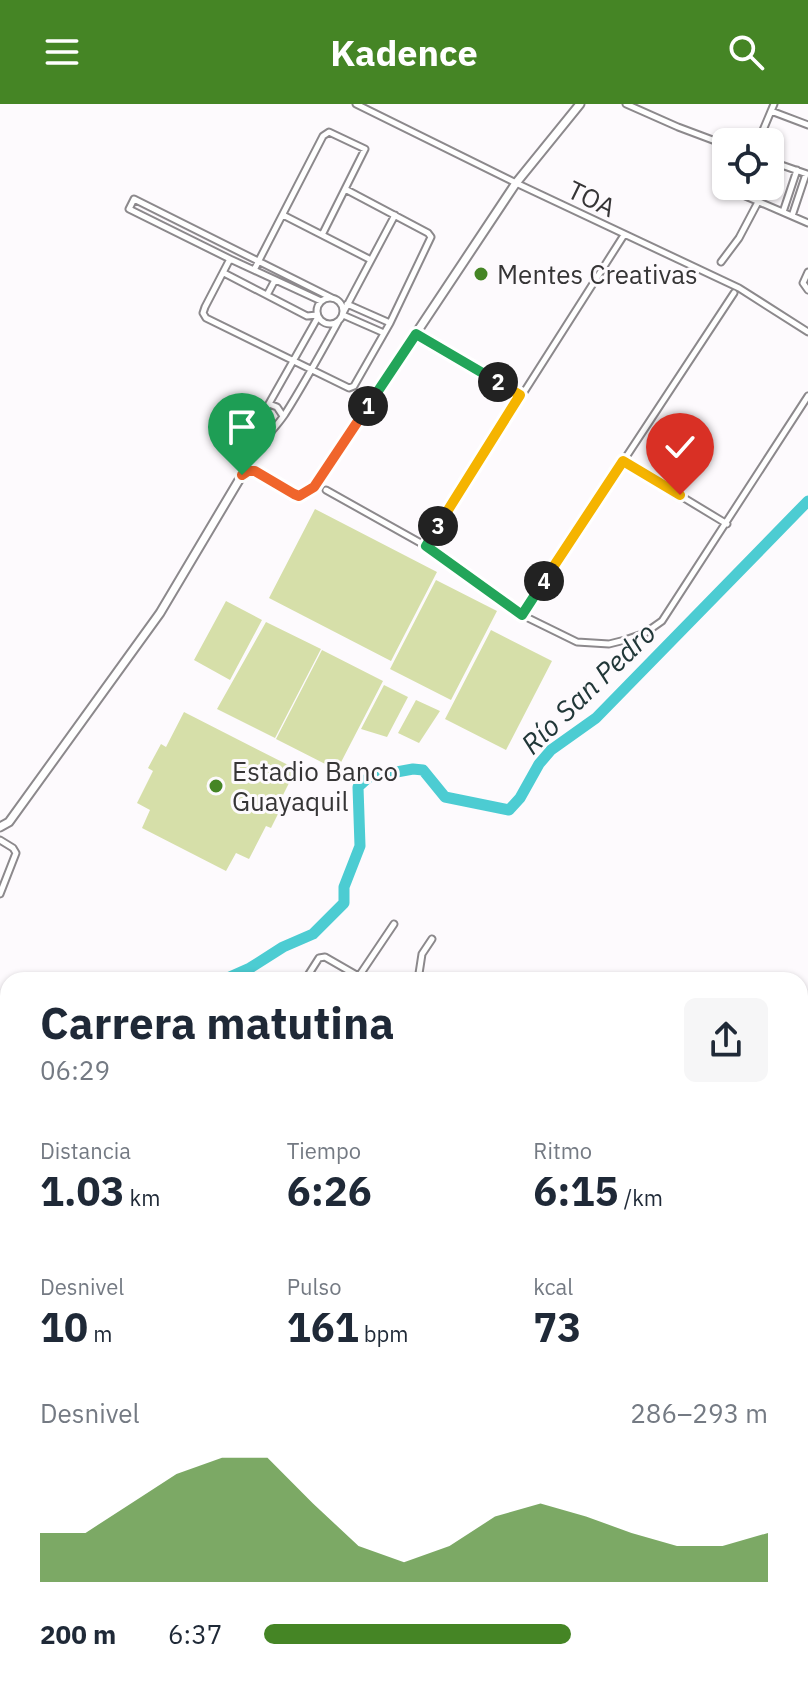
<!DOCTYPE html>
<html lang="es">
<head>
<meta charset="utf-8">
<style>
  :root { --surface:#fff; --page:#f6f6f7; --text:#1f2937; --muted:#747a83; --accent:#458525 }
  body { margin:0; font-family:"IBM Plex Sans",sans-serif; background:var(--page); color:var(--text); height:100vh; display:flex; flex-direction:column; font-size:30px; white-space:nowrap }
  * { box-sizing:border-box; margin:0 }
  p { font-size:26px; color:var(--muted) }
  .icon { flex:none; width:44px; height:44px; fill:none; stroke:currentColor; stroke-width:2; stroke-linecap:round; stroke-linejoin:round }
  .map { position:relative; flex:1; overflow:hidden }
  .panel { position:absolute; left:0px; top:868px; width:808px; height:710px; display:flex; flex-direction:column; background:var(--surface); border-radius:24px 24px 0 0; box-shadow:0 2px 6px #0004 }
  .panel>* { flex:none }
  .controls { position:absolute; left:712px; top:24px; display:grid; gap:16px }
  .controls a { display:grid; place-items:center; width:72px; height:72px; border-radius:12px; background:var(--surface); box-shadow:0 2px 6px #0004; font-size:40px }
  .pin { position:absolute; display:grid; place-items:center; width:68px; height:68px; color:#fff; margin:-82px -34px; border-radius:50% 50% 50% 0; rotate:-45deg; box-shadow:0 0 8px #0007 }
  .pin .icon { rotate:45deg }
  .km { position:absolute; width:40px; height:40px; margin:-20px; border-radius:50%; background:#222; color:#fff; font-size:22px; line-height:40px; text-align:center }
  .round { display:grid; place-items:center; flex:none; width:84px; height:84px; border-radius:12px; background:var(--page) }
  .head { display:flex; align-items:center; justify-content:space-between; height:136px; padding:0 40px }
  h1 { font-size:44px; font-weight:700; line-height:60px }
  .figures { display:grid; grid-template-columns:repeat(3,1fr); gap:12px; height:136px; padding:8px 40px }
  .figures div { display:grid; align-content:center }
  .figures b { font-size:40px; font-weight:700 }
  .figures small { font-size:22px; font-weight:400 }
  .figures p { font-size:22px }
  .chart { height:224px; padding:16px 40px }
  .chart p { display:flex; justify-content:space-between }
  .chart svg { width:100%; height:144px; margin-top:8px; fill:var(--accent); opacity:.7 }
  ul { padding:0 40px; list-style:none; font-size:26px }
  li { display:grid; grid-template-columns:128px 96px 1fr; align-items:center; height:60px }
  li i { height:20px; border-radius:10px; background:var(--accent) }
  header { display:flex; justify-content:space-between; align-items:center; height:104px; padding:0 40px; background:var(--accent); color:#fff; font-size:36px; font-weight:700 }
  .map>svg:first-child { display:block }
  .grass { fill:#d6dfa9 }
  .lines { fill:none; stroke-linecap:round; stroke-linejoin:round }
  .stream { stroke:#4cccd2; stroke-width:2 }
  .river { stroke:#4cccd2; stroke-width:11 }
  .street-casing { stroke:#8c898c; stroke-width:9 }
  .secondary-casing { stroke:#8c898c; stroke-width:11 }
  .highway-casing { stroke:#8c898c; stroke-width:14 }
  .street { stroke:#fff; stroke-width:5 }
  .secondary { stroke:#fff; stroke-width:7 }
  .highway { stroke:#fff; stroke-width:10 }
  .split-1-casing { stroke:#fff; stroke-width:16 }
  .split-2-casing { stroke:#fff; stroke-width:16 }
  .split-3-casing { stroke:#fff; stroke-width:16 }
  .split-4-casing { stroke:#fff; stroke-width:16 }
  .split-5-casing { stroke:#fff; stroke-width:16 }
  .split-1 { stroke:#f0652b; stroke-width:10 }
  .split-2 { stroke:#22a559; stroke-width:10 }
  .split-3 { stroke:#f5b400; stroke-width:10 }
  .split-4 { stroke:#22a559; stroke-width:10 }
  .split-5 { stroke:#f5b400; stroke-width:10 }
  .poi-dot { fill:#458525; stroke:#fdfafd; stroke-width:3 }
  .labels { text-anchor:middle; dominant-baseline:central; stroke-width:6; stroke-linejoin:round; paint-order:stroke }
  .street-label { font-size:26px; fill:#363536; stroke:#fdfafd }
  .poi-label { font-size:26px; fill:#363536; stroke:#fdfafd; text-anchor:start }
  .water-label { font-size:28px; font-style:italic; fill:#213738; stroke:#fdfafd }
</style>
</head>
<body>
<header><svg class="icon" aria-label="menu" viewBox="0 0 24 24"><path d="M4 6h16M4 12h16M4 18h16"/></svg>Kadence<svg class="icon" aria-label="search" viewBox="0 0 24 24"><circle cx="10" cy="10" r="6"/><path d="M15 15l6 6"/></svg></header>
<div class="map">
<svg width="808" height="1577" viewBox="0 0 808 1577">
  <rect width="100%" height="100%" fill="#fdfafd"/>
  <!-- grass -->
  <path class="grass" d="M315 405 437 468 391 557 269 494Z
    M436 476 497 507 451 596 390 565Z
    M226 497 262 516 230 576 194 556Z
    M266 518 321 545 275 634 217 605Z
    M491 526 552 557 506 646 445 615Z
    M322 546 383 577 337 666 276 635Z
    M384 581 408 593 387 633 361 625Z
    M416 596 440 607 419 639 398 629Z
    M184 608 296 665 280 697 283 700 271 724 266 722 249 755 236 749 226 767 142 724 150 706 137 699 153 667 148 664 161 640 166 643Z"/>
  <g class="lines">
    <!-- stream -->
    <path class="stream" d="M808 1270 804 1295 808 1315
      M800 1375 808 1350
      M791 1570 792 1577"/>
    <!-- river -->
    <path class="river" d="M223 876 250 864 283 843 313 830 344 799V783L360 742 358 683 369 673 413 665 423 666 445 693 509 706 520 694 539 660 551 646 596 614 808 397
      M0 1319 8 1316"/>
    <!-- street casing -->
    <g class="street-casing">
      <path id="street" d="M356 0 516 79 739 184 808 228
        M626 0 678 23 726 41
        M771 7 808 21
        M758 38 774 0
        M770 57 807 70
        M734 87 808 119
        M783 108 797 66
        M283 111 371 156
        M792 112 806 70
        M230 155 321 197
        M721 158 739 134 758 98
        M254 166 323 32 329 28 365 45 322 131
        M808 168 803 179 808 186
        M224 169 307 212 317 211
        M267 191 275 176
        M317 207a13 13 0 1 1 26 0a13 13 0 1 1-26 0Z
        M332 194 134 95 129 105 230 155 205 203 203 209 206 214 349 284 354 282 390 219 431 133 428 129 345 85
        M347 200 390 219
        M343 209 395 111
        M343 211 384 229
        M416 230 520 291
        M269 300 277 303 283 312
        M623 357 727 420
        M242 362 245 342 318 213
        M243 371C249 347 271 331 285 310 304 280 321 249 338 218
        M326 386 426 442 522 511 577 538 609 540 625 536 645 529 662 517 808 292
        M426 442 624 131
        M522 511 734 189
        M0 736 13 744 16 749 0 790
        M359 872 394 820
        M305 876 319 854 325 853 365 876
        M418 876 422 850 432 835
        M800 1150 808 1151
        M808 1435 805 1456 808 1478
        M800 1554 808 1498
        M383 1570 384 1577
        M799 1577V1570"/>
    </g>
    <!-- secondary casing -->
    <g class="secondary-casing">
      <path id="secondary" d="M0 723 9 718 160 509 242 371 248 367H255L299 392 314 383 516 79 580 0
        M0 1269 8 1271"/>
    </g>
    <!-- highway casing -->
    <g class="highway-casing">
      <path id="highway" d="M800 999 808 989
        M339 1577 344 1570"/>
    </g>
    <!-- street -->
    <use href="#street" class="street"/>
    <!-- secondary -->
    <use href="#secondary" class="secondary"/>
    <!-- highway -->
    <use href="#highway" class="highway"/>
  </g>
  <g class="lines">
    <!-- split-1 casing -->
    <g class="split-1-casing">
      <path id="split-1" d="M242 371 248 367H255L294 390 299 392 314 383 368 302"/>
    </g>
    <!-- split-2 casing -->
    <g class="split-2-casing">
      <path id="split-2" d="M368 302 416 230 498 278"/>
    </g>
    <!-- split-3 casing -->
    <g class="split-3-casing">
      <path id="split-3" d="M438 422 520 291 498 278"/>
    </g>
    <!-- split-4 casing -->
    <g class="split-4-casing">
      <path id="split-4" d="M438 422 426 442 522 511 544 477"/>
    </g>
    <!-- split-5 casing -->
    <g class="split-5-casing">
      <path id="split-5" d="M544 477 623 357 680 391"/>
    </g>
    <!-- split-1 -->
    <use href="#split-1" class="split-1"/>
    <!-- split-2 -->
    <use href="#split-2" class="split-2"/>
    <!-- split-3 -->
    <use href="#split-3" class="split-3"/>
    <!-- split-4 -->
    <use href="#split-4" class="split-4"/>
    <!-- split-5 -->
    <use href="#split-5" class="split-5"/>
  </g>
  <!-- markers -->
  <g class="poi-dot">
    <circle cx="481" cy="170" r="8"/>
    <circle cx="216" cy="682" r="8"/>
  </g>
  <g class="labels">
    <!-- street labels -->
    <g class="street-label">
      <text transform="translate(592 94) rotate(26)">TOA</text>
    </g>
    <!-- poi labels -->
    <g class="poi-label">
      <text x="497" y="170">Mentes Creativas</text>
      <text x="232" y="667">Estadio Banco<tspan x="232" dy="30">Guayaquil</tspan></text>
    </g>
    <!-- water labels -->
    <g class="water-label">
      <text transform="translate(588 584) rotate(-44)">Río San Pedro</text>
    </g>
  </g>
</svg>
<div class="controls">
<a><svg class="icon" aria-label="locate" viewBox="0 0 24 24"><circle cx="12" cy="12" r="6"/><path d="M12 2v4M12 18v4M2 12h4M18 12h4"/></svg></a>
</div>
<div class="pin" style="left:242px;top:371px;background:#1e9e55"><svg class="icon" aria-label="arrive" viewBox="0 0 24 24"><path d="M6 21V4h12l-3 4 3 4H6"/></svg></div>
<div class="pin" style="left:680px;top:391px;background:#d93025"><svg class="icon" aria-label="check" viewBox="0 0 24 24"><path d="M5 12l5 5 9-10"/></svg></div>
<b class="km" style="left:368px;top:302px">1</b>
<b class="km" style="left:498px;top:278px">2</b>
<b class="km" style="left:438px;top:422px">3</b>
<b class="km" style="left:544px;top:477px">4</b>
<section class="panel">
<div class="head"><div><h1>Carrera matutina</h1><p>06:29</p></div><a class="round"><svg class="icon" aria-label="share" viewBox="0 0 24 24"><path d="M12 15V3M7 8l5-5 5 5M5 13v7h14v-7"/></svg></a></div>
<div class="figures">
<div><p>Distancia</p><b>1.03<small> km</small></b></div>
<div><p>Tiempo</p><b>6:26</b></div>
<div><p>Ritmo</p><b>6:15<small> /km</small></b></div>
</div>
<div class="figures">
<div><p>Desnivel</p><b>10<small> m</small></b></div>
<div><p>Pulso</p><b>161<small> bpm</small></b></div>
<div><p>kcal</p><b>73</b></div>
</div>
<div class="chart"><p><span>Desnivel</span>286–293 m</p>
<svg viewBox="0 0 160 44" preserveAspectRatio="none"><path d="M0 44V29L10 29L20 20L30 11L40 6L50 6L60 20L70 33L80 38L90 33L100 24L110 20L120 24L130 29L140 33L150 33L160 29V44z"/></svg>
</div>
<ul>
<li><b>200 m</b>6:37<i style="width:61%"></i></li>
</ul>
</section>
</div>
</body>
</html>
